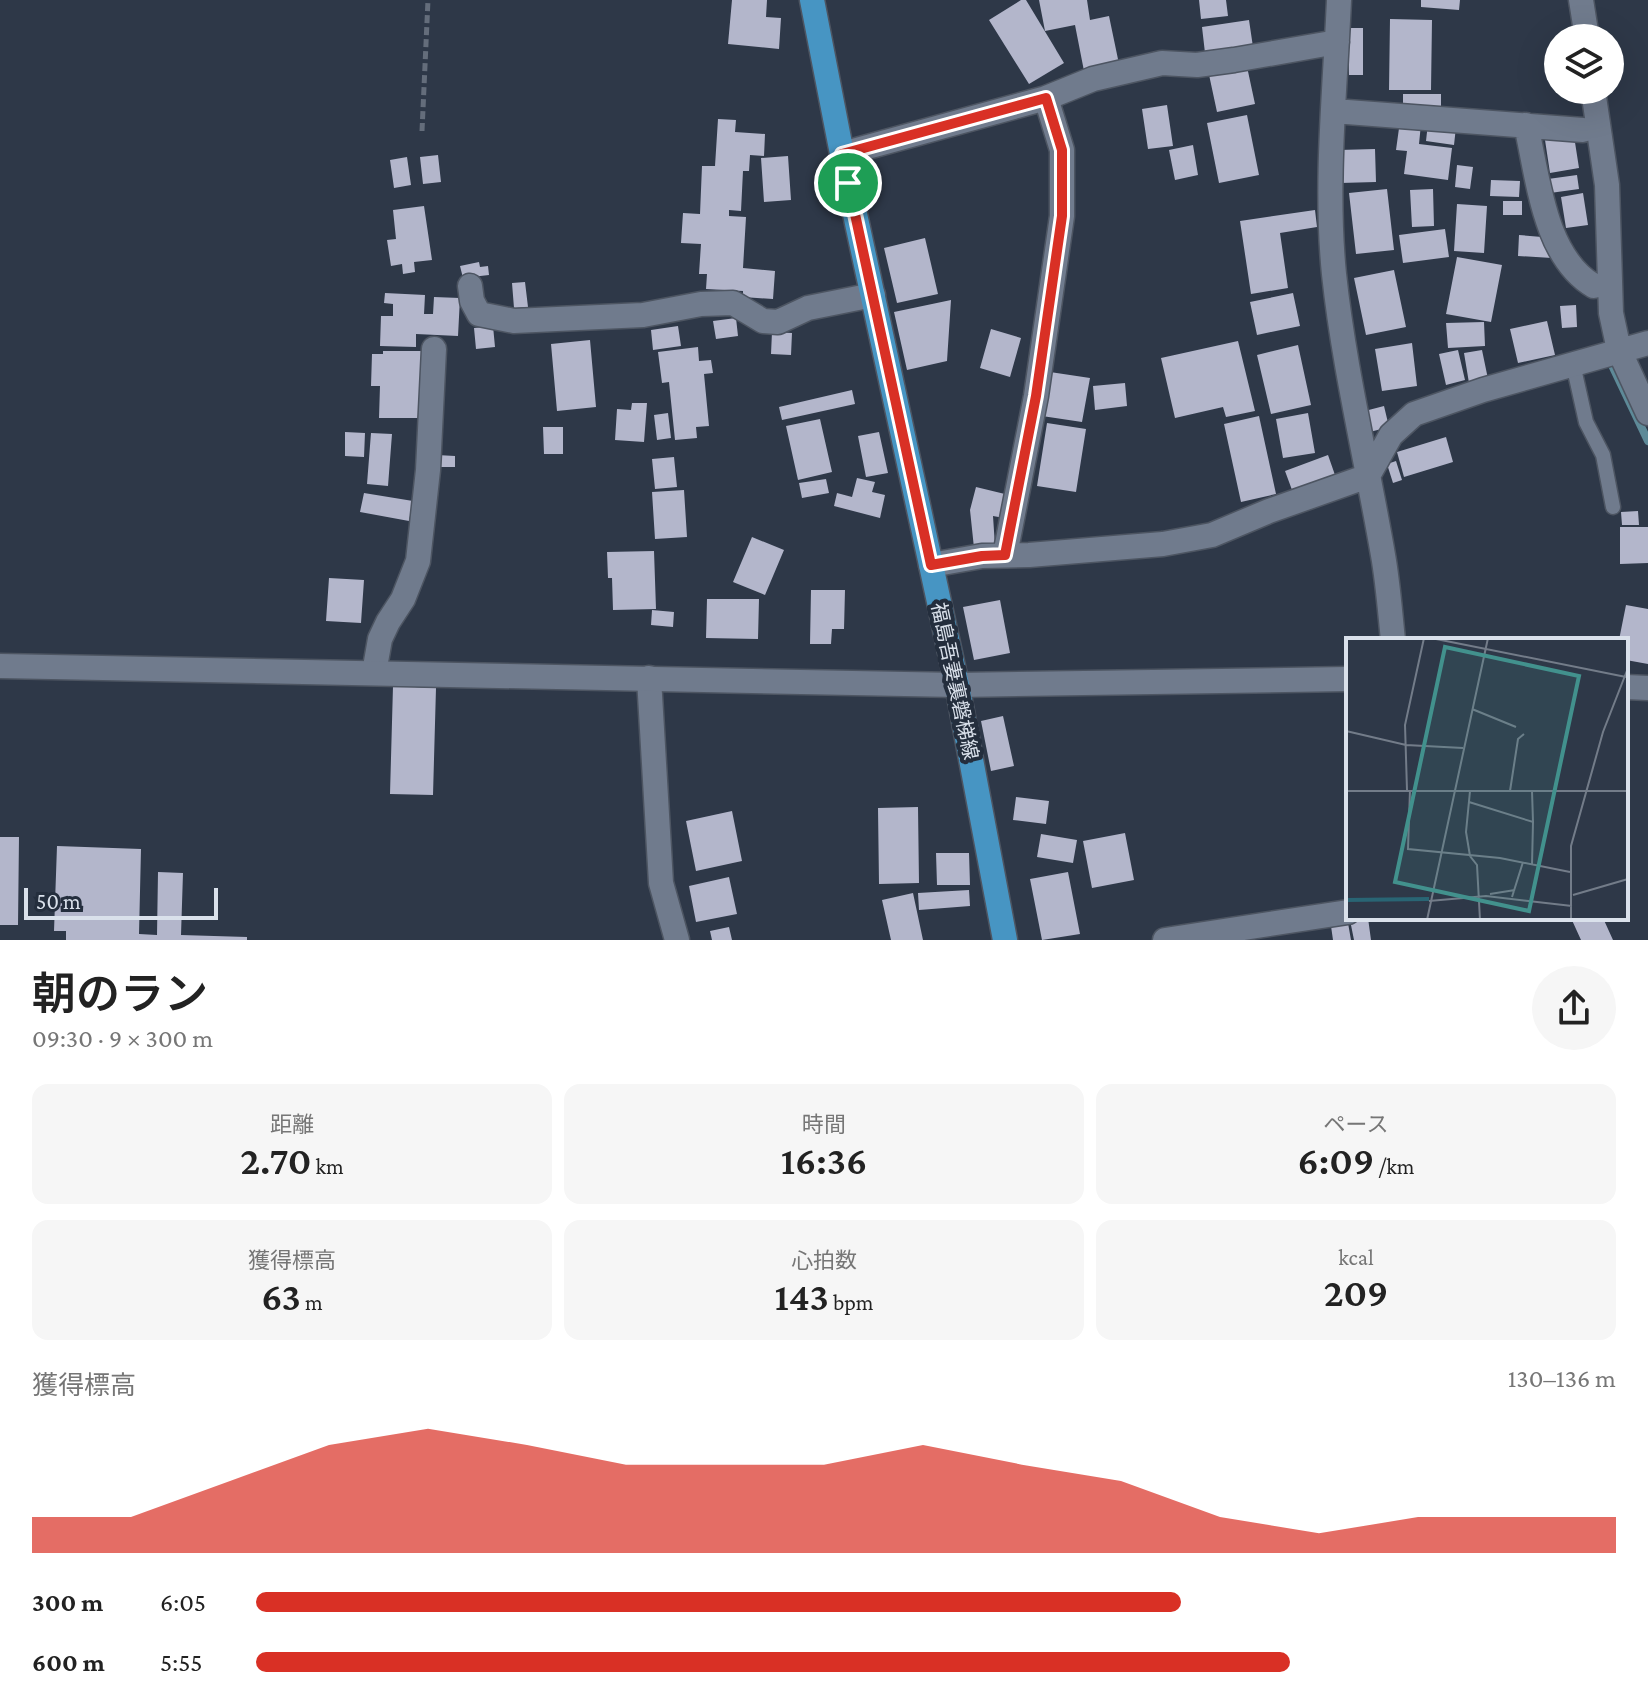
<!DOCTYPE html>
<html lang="ja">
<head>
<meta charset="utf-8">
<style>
  :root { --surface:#fff; --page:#f6f6f6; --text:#222; --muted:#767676; --accent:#d93025 }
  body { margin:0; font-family:"Crimson Pro","Noto Sans JP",serif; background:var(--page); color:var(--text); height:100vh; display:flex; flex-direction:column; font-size:30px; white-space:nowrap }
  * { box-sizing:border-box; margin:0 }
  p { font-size:26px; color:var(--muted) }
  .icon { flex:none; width:44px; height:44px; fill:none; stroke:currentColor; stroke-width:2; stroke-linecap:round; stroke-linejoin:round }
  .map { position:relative; height:940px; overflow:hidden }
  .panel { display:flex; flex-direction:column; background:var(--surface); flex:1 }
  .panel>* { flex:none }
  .fabs { position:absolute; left:1544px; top:24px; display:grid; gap:16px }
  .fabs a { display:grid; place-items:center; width:80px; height:80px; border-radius:50%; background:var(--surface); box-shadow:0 8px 32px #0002; font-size:40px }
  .scale { position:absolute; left:24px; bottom:20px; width:194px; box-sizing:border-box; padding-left:8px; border:4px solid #dae1eb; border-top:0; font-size:22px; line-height:28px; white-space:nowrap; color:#dae1eb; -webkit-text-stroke:6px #242e3d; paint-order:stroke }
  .pin { position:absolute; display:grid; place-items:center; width:68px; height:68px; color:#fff; margin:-34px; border:4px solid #fff; border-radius:50%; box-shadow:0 2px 8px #0007 }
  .round { display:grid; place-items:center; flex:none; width:84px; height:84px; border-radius:42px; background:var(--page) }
  .headline { display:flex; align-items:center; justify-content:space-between; height:136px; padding:0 32px }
  h1 { font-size:44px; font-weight:600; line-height:60px }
  .figures { display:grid; grid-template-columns:repeat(3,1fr); gap:12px; height:136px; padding:8px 32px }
  .figures div { display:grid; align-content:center; border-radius:16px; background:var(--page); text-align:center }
  .figures b { font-size:40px; font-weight:600 }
  .figures small { font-size:22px; font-weight:400 }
  .figures p { font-size:22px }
  .chart { height:224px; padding:16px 32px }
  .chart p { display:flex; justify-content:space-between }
  .chart svg { width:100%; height:144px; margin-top:8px; fill:var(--accent); opacity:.7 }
  ul { padding:0 32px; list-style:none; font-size:26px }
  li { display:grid; grid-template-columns:128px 96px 1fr; align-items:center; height:60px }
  li i { height:20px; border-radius:10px; background:var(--accent) }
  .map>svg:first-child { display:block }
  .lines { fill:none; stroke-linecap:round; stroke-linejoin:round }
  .stream { stroke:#5e8a98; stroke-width:8 }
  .building { fill:#b3b6cb }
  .lane-casing { stroke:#4d5562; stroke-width:17 }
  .street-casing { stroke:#4d5562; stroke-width:27 }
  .secondary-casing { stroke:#4d5562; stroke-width:27 }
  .primary-casing { stroke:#4d5562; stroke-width:27 }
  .path { stroke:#646d7b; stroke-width:5; stroke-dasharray:8 4; stroke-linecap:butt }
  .lane { stroke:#707b8d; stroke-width:14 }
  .street { stroke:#707b8d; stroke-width:24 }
  .secondary { stroke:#707b8d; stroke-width:24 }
  .primary { stroke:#4795c3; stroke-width:24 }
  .route-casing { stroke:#fff; stroke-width:16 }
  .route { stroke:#d93025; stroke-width:10 }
  .labels { text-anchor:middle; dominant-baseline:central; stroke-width:8; stroke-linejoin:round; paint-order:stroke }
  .street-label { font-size:20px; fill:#dae1eb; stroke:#242e3d }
  .inset-river { fill:none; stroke:#296574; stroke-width:4 }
  .inset-road { fill:none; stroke:#737c89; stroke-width:2 }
  .view { fill:#42918d; fill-opacity:0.15; stroke:#42918d; stroke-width:4 }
  .inset-edge { fill:none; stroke:#dae1eb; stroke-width:4 }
</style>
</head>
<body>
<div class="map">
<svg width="1648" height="940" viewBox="0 0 1648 940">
  <rect width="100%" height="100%" fill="#2e3848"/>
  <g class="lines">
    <!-- stream -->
    <path class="stream" d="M1609 359 1648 441"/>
  </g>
  <!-- building -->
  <path class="building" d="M732 0H767L766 17 781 18 779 49 728 44Z
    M1021 0H1026L1064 63 1029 84 989 20Z
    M1039 0H1087L1090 20 1109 16 1119 64 1084 71 1075 25 1045 31Z
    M1199 0H1226L1228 16 1201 19Z
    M1421 0H1460L1459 10 1421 7Z
    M1390 19 1432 20 1431 90H1389Z
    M1249 20 1253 47 1205 53 1202 27Z
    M1348 28H1363V75H1349Z
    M1246 62 1255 104 1217 112 1208 70Z
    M1403 94H1441V107L1403 106Z
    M1167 105 1173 146 1148 149 1142 109Z
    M1247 115 1259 175 1219 183 1207 123Z
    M718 119 736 120 735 132 765 134 764 156 750 155 749 171H743L741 211 729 210V216L746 217 743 268 775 271 773 299 743 297V291L706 289 707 274H699L701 244 681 243 683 213 700 214 702 166H715Z
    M1400 121 1421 124 1419 144 1452 148 1448 180 1404 174 1407 151 1396 150Z
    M1428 123 1456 127 1454 145 1426 141Z
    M1574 136 1579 168 1550 173 1545 140Z
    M1193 145 1198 175 1175 180 1169 150Z
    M1375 149 1376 182 1340 183 1339 150Z
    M438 155 441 182 423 184 420 157Z
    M788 156 791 200 764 202 761 158Z
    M407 157 411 185 394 188 390 160Z
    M1457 165 1473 167 1470 189 1455 187Z
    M1577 175 1579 189 1550 193 1548 179Z
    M1491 180 1520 181 1519 197 1490 196Z
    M1387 189 1394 250 1356 254 1349 193Z
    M1433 189 1434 226 1412 227 1410 190Z
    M1583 193 1588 225 1566 228 1561 197Z
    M1503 201H1522V215H1503Z
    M1457 204 1487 206 1484 253 1454 251Z
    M424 206 432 260 414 262 415 272 403 274 402 264 391 266 387 240 396 239 393 210Z
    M1315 210 1317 227 1280 233 1288 288 1251 294 1240 221Z
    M1445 229 1449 257 1403 263 1399 235Z
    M1519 235 1554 238 1552 258 1518 256Z
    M925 238 938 294 897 303 884 248Z
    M1457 257 1502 265 1491 322 1446 314Z
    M479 262 480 267 488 266 489 275 463 278 460 266Z
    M1394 270 1406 327 1366 335 1354 278Z
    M525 282 528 307 514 308 512 283Z
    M385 293 425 295 424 314H433L434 297 460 298 458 336 416 334V347L380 346 381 316H393V304L384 303Z
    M1293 293 1300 326 1257 335 1250 302Z
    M951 300 947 361 907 370 894 312Z
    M1576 305 1577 327 1562 328 1560 306Z
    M736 318 738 336 716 339 713 321Z
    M1547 321 1555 355 1518 363 1510 329Z
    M1484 322 1485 346 1448 348 1446 323Z
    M493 326 495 347 476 349 474 328Z
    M678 326 681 346 653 350 651 330Z
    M991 329 1021 338 1010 377 980 368Z
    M772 332 792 333 791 355 771 354Z
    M590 340 596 407 557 411 551 344Z
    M1238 341 1255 411 1226 417 1223 407 1175 418 1161 358Z
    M1412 343 1417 386 1382 391 1375 349Z
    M1298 345 1311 405 1271 414 1257 355Z
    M698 347 699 361 711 360 713 373 704 374 709 426 696 427 697 438 675 440 669 382 662 383 658 352Z
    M1458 350 1465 380 1446 385 1439 354Z
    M1482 350 1488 379 1469 383 1464 353Z
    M383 351H426L425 418H379L380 386H371L372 354H383Z
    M1050 372 1090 378 1082 422 1042 416Z
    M1125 383 1127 406 1095 410 1093 386Z
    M852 390 855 404 782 420 779 407Z
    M632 403H647L644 442 615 440 617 409 631 410Z
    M1384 406 1389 427 1366 433 1361 412Z
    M668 413 671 438 657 440 654 415Z
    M1308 413 1315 453 1283 458 1276 419Z
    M1259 416 1276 494 1241 502 1224 424Z
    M820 419 832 472 798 480 786 426Z
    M1047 423 1086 429 1076 492 1037 486Z
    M543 427H563V454H544Z
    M345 432 365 433 364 457 345 456Z
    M879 432 888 473 866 477 858 436Z
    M371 433 392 434 388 486 367 484Z
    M1446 437 1453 462 1404 477 1397 452Z
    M437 455 455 456V467H436Z
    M1328 455 1335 475 1292 490 1285 471Z
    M674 457 677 487 655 489 652 459Z
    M1396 461 1402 480 1393 483 1387 464Z
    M857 478 875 482 872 492 885 495 880 518 834 506 837 493 852 497Z
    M826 479 829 493 802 498 799 483Z
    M976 487 1009 495 1004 518 993 516 995 546 974 548 970 510Z
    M684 490 687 537 655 539 652 492Z
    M364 493 413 501 409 521 360 512Z
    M1638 511 1639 525H1622L1621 512Z
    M1620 527H1648V563L1620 564Z
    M752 537 784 550 765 595 733 582Z
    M654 551 656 609 613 610 612 578H608L607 552Z
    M329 578 364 580 361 623 326 621Z
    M811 590H845L844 629H832L831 644H810Z
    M707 599H759L758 639 706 638Z
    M1000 600 1010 653 974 660 963 607Z
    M1626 605 1648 609V664L1626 660V640H1619Z
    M652 610 674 612 673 627 651 625Z
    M393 686 436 688 433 795 390 794Z
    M1003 716 1014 766 991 771 981 721Z
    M1016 797 1049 801 1046 824 1013 820Z
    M918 807 919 883 879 884 878 808Z
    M732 811 742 861 696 871 686 821Z
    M1125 833 1134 880 1092 888 1083 841Z
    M1041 834 1077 840 1073 863 1037 857Z
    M0 837H19L18 925H0Z
    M57 846 141 849 139 934 157 935 158 872 183 873 181 935 247 937V940H66V931H54Z
    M936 853H969L970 885H937Z
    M1068 872 1080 934 1042 940 1030 879Z
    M729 877 737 914 696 922 689 886Z
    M969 890 970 906 919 910 918 893Z
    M913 893 923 940H891L882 900Z
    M1361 918H1368L1371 940H1354L1350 920Z
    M1571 918H1603L1613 940H1581Z
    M1348 923 1351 940H1333L1331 926Z
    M729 927 732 940H712L710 931Z"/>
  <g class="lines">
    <!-- lane casing -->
    <g class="lane-casing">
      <path id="lane" d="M1573 364 1586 422 1603 455 1613 507"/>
    </g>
    <!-- street casing -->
    <g class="street-casing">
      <path id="street" d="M1339 0C1335 90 1325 184 1334 274 1344 368 1367 462 1383 555 1388 583 1390 612 1393 640
        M1581 0 1587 38
        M1593 90 1607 185 1611 313 1619 350 1648 413
        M1046 98 1093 79 1162 63 1197 65 1234 60 1337 42
        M1334 111 1583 130
        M1526 125C1538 177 1544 257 1594 286
        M842 154 1046 98 1062 150V216L1036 396 1005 555
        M470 286 472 301 479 314 514 321 643 315 701 304 733 303 763 321 778 322 808 308 873 295
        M931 565 982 556 1029 555 1163 544 1212 535 1269 511 1368 476 1391 435 1414 414 1483 390 1648 343
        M374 673 380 639 388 622 403 599 418 561 428 470 434 349
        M649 678 661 883 677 940
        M957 685 1348 679
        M1626 687 1648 688
        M1165 940 1348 912"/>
    </g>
    <!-- secondary casing -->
    <g class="secondary-casing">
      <path id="secondary" d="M0 666 957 685"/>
    </g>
    <!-- primary casing -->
    <g class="primary-casing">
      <path id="primary" d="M812 0 842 154 957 685 1005 940"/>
    </g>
    <!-- path -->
    <path class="path" d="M422 131 428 0"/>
    <!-- lane -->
    <use href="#lane" class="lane"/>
    <!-- street -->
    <use href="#street" class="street"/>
    <!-- secondary -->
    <use href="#secondary" class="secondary"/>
    <!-- primary -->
    <use href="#primary" class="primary"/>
  </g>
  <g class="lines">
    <!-- route casing -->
    <g class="route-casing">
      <path id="route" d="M1046 98 1062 150V216L1036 396 1005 555 982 556 931 565 842 154Z"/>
    </g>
    <!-- route -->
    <use href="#route" class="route"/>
  </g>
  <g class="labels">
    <!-- street labels -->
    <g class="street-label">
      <text transform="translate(955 681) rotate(78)">福島吾妻裏磐梯線</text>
    </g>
  </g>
  <!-- overview -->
  <g transform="translate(1346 638)">
    <rect width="282" height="282" fill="#2e3848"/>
    <path class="inset-river" d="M0 262 83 261"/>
    <path class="inset-road" d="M85 0 280 39M126 71 170 89M0 93 60 107 117 110M61 152 59 87 78 0M64 152 62 211 154 220 224 234M0 153H282M124 153 120 194 124 218 131 227 134 282M164 153 172 101 178 96M123 164 187 184 186 153M186 227 187 184M144 256 169 252M227 257 282 241M166 259 177 224M83 263 140 258 226 268M81 282 142 0M225 282V208L257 94 282 30"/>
    <path class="view" d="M99 9 233 38 183 273 49 244Z"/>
    <rect width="282" height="282" class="inset-edge"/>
  </g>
</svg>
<div class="fabs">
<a><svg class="icon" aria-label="layers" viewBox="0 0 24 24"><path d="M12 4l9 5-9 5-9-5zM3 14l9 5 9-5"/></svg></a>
</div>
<div class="scale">50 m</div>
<div class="pin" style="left:848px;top:183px;background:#1e9e55"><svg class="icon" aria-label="arrive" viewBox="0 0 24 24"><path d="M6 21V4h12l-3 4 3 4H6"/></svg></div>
</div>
<section class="panel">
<div class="headline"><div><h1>朝のラン</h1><p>09:30 · 9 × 300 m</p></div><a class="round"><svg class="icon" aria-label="share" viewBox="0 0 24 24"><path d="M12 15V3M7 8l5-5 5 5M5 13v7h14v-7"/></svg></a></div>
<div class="figures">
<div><p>距離</p><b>2.70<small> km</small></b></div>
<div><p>時間</p><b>16:36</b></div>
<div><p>ペース</p><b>6:09<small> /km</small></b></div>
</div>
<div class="figures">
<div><p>獲得標高</p><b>63<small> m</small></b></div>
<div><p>心拍数</p><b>143<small> bpm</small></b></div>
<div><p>kcal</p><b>209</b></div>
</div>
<div class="chart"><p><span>獲得標高</span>130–136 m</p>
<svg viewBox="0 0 160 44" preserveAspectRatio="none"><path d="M0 44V33L10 33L20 22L30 11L40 6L50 11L60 17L70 17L80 17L90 11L100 17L110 22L120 33L130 38L140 33L150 33L160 33V44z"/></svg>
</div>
<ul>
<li><b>300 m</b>6:05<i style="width:68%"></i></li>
<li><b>600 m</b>5:55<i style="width:76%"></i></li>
</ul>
</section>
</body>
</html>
